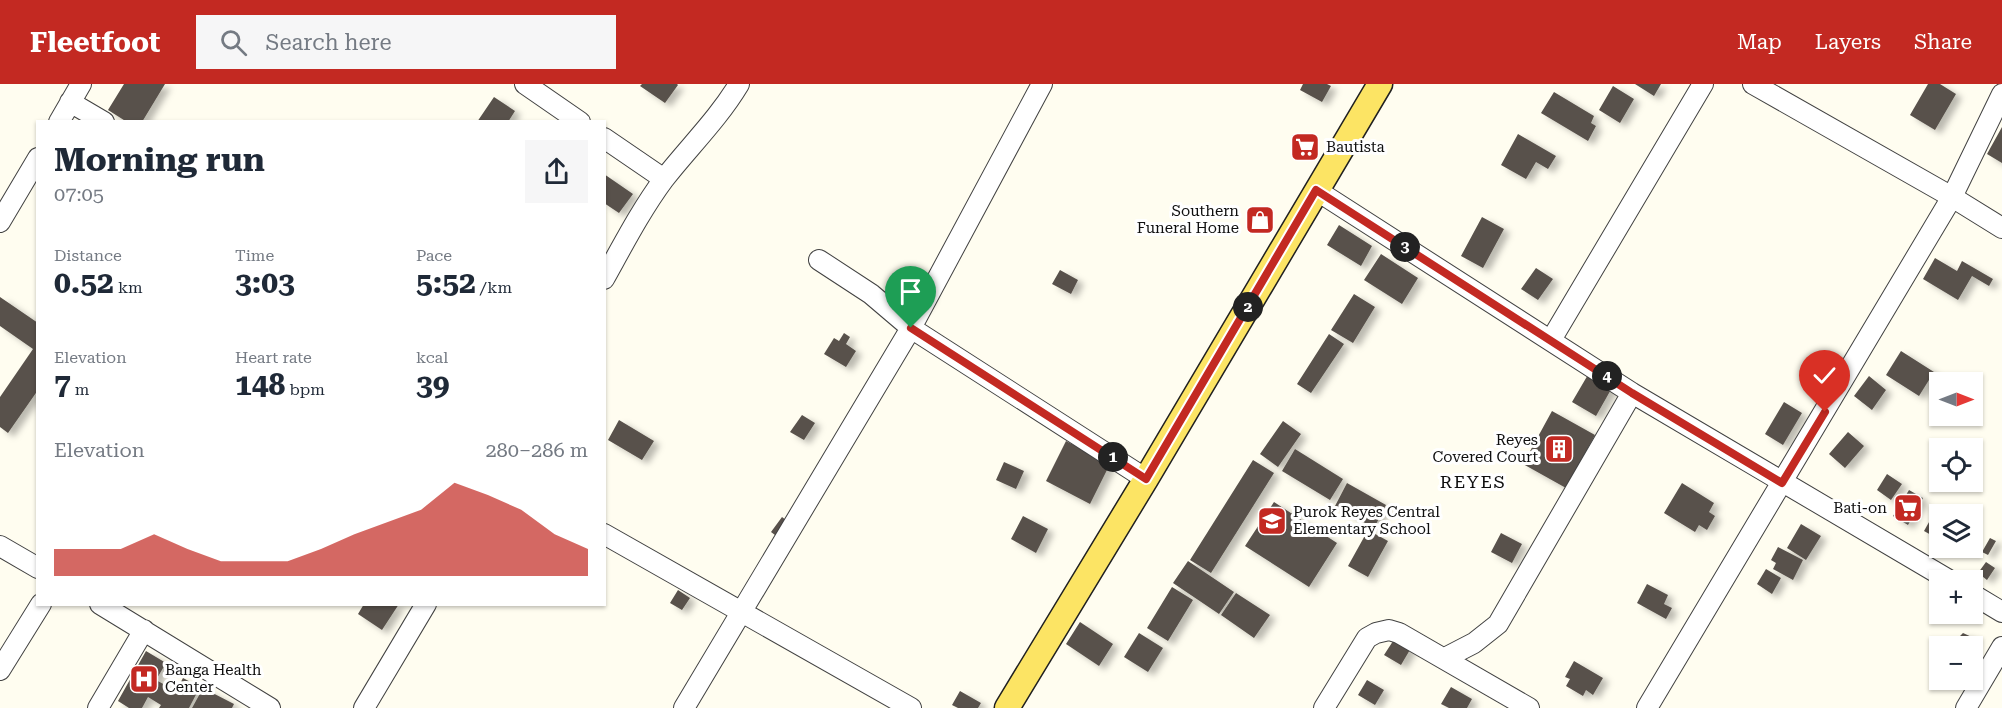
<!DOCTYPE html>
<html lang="en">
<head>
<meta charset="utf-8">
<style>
  :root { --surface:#fff; --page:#f6f6f7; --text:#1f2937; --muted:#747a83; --accent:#c32922 }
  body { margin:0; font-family:"Roboto Serif",serif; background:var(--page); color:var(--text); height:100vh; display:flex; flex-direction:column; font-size:22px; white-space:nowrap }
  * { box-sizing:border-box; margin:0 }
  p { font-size:20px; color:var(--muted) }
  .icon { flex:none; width:33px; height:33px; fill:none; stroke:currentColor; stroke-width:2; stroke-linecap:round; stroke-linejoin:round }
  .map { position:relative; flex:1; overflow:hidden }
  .drawer { position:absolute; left:36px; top:36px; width:570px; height:486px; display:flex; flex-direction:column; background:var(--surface); border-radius:0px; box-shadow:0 2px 4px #0004 }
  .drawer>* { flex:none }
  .needle { width:39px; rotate:90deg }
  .fabs { position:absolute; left:1929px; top:288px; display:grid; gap:12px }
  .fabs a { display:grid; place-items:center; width:54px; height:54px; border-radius:0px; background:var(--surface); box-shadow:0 2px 4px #0004; font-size:30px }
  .pin { position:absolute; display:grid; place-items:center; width:51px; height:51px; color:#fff; margin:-62px -26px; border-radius:50% 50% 50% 0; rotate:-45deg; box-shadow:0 0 6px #0007 }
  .pin .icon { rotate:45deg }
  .km { position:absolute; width:30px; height:30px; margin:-15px; border-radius:50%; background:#222; color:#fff; font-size:16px; line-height:30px; text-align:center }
  .round { display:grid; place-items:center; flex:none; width:63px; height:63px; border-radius:0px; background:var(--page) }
  .headline { display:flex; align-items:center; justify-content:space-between; height:102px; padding:0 18px }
  h1 { font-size:33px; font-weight:700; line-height:45px }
  .stats { display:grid; grid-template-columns:repeat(3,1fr); gap:9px; height:102px; padding:6px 18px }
  .stats div { display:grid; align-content:center }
  .stats b { font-size:30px; font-weight:700 }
  .stats small { font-size:16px; font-weight:400 }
  .stats p { font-size:16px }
  .chart { height:168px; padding:12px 18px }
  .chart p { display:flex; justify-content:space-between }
  .chart svg { width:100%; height:108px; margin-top:6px; fill:var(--accent); opacity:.7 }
  header { display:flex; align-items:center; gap:36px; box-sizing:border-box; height:84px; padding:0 30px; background:var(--accent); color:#fff }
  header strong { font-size:28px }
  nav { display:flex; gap:33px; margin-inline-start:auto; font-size:21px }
  .search { width:420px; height:54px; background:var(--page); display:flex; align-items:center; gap:15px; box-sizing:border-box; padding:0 21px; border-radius:0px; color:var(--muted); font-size:22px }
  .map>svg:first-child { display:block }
  .building { fill:#58514b; filter:url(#shadow) }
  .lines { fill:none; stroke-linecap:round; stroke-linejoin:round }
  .minor-casing { stroke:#424242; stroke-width:22 }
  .major-casing { stroke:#202020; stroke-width:27 }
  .minor { stroke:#fff; stroke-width:20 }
  .major { stroke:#fce464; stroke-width:24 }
  .route-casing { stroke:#fff; stroke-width:12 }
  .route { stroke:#c32922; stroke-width:8 }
  .labels { text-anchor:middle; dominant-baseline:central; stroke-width:6; stroke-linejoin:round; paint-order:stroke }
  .poi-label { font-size:15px; fill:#0f0f0f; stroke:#fff; text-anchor:start }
  .quarter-label { font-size:18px; letter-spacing:1.5px; fill:#0f0f0f; stroke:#fff }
</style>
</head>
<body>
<header>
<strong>Fleetfoot</strong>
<div class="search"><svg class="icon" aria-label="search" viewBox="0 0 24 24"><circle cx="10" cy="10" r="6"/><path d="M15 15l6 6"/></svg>Search here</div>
<nav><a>Map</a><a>Layers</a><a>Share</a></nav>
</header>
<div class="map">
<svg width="2002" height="624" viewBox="0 0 2002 624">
  <defs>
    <filter id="shadow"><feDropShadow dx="6" dy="4" stdDeviation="3" flood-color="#0004"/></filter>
  </defs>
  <rect width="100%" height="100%" fill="#fffdf0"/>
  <!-- building -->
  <path class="building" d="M124 0H165L142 38H127L108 26Z
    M642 0H677L678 1 665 19 640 2Z
    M1303 0H1327L1331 2 1322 18 1300 6Z
    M1635 0H1661L1654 12Z
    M1928 0H1940L1956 10 1935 46 1910 31Z
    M1613 2 1634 15 1620 39 1599 26Z
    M1554 8 1594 32 1591 39 1596 42 1588 57 1541 29Z
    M494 13 515 27 508 38H477Z
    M2002 43V79L1987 70Z
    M1518 50 1556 72 1548 85 1536 78 1526 95 1501 81Z
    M604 90 633 110 619 129 604 119Z
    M1482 133 1504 145 1483 184 1461 172Z
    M1339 141 1372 162 1361 182 1327 161Z
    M1381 170 1418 194 1402 220 1364 196Z
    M1935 174 1957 187 1962 177 1993 195 1989 202 1972 192 1958 216 1923 195Z
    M1536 184 1553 195 1538 216 1521 205Z
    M1060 186 1078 196 1071 210 1052 200Z
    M1354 210 1375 223 1353 259 1331 246Z
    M0 213 38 239V306L8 349 0 343V313L33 265 0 242Z
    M844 249 850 253 846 260 856 267 846 283 824 270 834 254 839 257Z
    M1329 250 1344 260 1311 309 1297 300Z
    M1901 267 1934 288 1919 312 1886 291Z
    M1589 289 1613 302 1596 332 1572 318Z
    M1869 292 1886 306 1872 326 1854 312Z
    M1784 318 1802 329 1783 361 1765 350Z
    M1552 327 1595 351 1566 404 1523 380Z
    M802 331 815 339 804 356 790 348Z
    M619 336 654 357 642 376 608 356Z
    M1283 337 1301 350 1278 383 1260 370Z
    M1848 348 1864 362 1845 384 1829 370Z
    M1066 357 1110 380 1090 420 1046 397Z
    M1295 365 1343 395 1330 416 1282 387Z
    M1253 376 1274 389 1211 489 1190 476Z
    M1004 378 1024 387 1016 405 996 396Z
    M1887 390 1902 400 1891 416 1877 406Z
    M1347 399 1386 421 1374 444 1335 422Z
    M1682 399 1714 419 1709 428 1715 432 1707 446 1699 441 1695 448 1664 429Z
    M1909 406 1923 414 1908 441 1893 432Z
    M1274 418 1337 459 1309 503 1245 462Z
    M1933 431 1940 434V456L1924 447Z
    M1023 432 1048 445 1036 469 1011 455Z
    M782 433 790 439 779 454 771 448Z
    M1801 440 1821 452 1806 476 1787 464Z
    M1368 446 1388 457 1368 493 1348 482Z
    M1501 449 1522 460 1512 479 1491 468Z
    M1990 454 1996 457 1988 471 1982 468Z
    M1778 463 1803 476 1793 496 1773 485 1776 479 1771 476Z
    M1188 477 1234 508 1219 530 1173 499Z
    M1986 478 1995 484 1987 496 1978 489Z
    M1766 485 1781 494 1772 510 1757 500Z
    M1647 500 1668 511 1664 520 1672 524 1666 535 1637 519Z
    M1172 503 1193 516 1168 557 1147 544Z
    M678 506 690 514 682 526 670 519Z
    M1236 509 1270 531 1254 554 1221 531Z
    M364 520H399L382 546 358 530Z
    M1080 538 1113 560 1099 582 1066 560Z
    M1139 549 1163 564 1148 588 1124 573Z
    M1963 549 1974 554 1970 562H1960L1953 559Z
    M1395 554 1411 564 1401 581 1384 571Z
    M146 567 166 579 156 596 176 607 183 594 200 603 189 624H159L161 621 148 613 142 624H129L118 617Z
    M1574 577 1603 594 1593 611 1586 606 1583 612 1566 602 1570 595 1565 593Z
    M1367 596 1384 606 1375 621 1358 611Z
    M1451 603 1472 615 1467 624H1449L1441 620Z
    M203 604 234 620 232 624H192Z
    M960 607 981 619 978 624H958L952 621Z"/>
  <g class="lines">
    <!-- minor casing -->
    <g class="minor-casing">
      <path id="minor" d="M525 0 580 38
        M1753 0 1952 113 2002 144
        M70 18 104 38
        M59 38 81 0
        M604 54 664 95
        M1316 106 1632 309 1949 496
        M0 138 38 74
        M819 176 871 210 911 244 1146 395
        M604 195C623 161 641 126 664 95 689 63 718 35 739 0
        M1551 256 1703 0
        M604 450 911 624
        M0 462 38 484
        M1972 510 2002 528
        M100 520 270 624
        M1445 574 1474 559 1498 540 1632 309
        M0 586 41 520
        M98 624 144 546
        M364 624 426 520
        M684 624 911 244 1042 0
        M1324 624 1367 554 1376 549 1389 546 1399 549 1529 624
        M1647 624 1952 113 2002 10
        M1966 624 2002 563"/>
    </g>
    <!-- major casing -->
    <g class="major-casing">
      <path id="major" d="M1007 624 1146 395 1380 0"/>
    </g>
    <!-- minor -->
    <use href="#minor" class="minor"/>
    <!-- major -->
    <use href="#major" class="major"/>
  </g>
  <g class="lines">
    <!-- route casing -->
    <g class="route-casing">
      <path id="route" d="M911 244 1146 395 1316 106 1632 309 1782 399 1825 328"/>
    </g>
    <!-- route -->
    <use href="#route" class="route"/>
  </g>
  <!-- icons -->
  <defs>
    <g id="supermarket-square" transform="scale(1.5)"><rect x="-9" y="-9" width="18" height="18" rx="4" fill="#c32922" stroke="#fff"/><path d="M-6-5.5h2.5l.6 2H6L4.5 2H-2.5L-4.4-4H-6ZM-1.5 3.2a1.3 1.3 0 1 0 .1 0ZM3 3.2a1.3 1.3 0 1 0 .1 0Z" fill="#fff"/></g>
    <g id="shop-square" transform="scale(1.5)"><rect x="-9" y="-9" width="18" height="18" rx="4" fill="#c32922" stroke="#fff"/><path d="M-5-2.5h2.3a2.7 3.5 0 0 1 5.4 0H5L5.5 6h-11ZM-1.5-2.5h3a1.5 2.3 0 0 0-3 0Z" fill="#fff"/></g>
    <g id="building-square" transform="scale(1.5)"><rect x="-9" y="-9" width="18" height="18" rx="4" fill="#c32922" stroke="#fff"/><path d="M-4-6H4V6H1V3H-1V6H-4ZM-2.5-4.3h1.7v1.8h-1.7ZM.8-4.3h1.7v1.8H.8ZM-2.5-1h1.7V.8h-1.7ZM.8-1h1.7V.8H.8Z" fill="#fff"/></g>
    <g id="school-square" transform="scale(1.5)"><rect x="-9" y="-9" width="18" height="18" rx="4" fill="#c32922" stroke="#fff"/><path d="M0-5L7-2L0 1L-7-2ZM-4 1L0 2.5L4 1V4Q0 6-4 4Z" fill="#fff"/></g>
    <g id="hospital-square" transform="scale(1.5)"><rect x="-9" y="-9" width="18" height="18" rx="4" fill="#c32922" stroke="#fff"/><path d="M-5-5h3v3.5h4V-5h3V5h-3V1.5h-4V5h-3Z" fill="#fff"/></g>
  </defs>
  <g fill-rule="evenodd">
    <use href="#supermarket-square" x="1305" y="63"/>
    <use href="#shop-square" x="1260" y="136"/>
    <use href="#building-square" x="1559" y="365"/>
    <use href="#supermarket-square" x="1908" y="424"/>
    <use href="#school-square" x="1272" y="437"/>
    <use href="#hospital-square" x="144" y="595"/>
  </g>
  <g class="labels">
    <!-- poi labels -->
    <g class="poi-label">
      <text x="1326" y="63">Bautista</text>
      <text x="1239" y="127" text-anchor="end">Southern<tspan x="1239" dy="17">Funeral Home</tspan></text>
      <text x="1538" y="356" text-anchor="end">Reyes<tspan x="1538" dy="17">Covered Court</tspan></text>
      <text x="1887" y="424" text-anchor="end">Bati-on</text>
      <text x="1293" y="428">Purok Reyes Central<tspan x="1293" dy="17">Elementary School</tspan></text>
      <text x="165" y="586">Banga Health<tspan x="165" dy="17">Center</tspan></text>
    </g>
    <!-- quarter labels -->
    <g class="quarter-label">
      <text x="1473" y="397">REYES</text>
    </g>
  </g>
</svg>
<div class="fabs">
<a><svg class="needle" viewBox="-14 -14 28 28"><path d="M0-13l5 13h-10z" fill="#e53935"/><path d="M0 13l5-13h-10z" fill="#747a83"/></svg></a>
<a><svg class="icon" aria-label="locate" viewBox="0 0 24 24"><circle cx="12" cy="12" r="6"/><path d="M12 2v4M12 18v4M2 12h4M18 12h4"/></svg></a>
<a><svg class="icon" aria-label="layers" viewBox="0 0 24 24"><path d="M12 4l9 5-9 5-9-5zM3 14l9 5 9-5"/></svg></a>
<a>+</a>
<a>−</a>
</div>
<div class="pin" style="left:911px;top:244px;background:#1e9e55"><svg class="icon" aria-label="arrive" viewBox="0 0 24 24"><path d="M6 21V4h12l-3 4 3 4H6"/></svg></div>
<div class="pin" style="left:1825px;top:328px;background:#d93025"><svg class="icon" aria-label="check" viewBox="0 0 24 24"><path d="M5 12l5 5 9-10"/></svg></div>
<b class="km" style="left:1113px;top:373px">1</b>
<b class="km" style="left:1248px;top:223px">2</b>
<b class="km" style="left:1405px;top:163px">3</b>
<b class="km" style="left:1607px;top:292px">4</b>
<section class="drawer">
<div class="headline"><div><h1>Morning run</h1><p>07:05</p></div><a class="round"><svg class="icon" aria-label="share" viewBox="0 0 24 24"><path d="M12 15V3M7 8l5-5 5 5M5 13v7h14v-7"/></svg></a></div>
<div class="stats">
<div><p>Distance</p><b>0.52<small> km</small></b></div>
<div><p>Time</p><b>3:03</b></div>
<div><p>Pace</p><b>5:52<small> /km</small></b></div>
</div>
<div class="stats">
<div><p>Elevation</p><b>7<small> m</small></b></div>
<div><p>Heart rate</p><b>148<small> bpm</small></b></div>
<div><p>kcal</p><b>39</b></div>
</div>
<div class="chart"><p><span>Elevation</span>280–286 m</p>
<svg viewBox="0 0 160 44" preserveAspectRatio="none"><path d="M0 44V33L10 33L20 33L30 27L40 33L50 38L60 38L70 38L80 33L90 27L100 22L110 17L120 6L130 11L140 17L150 27L160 33V44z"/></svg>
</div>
</section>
</div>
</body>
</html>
